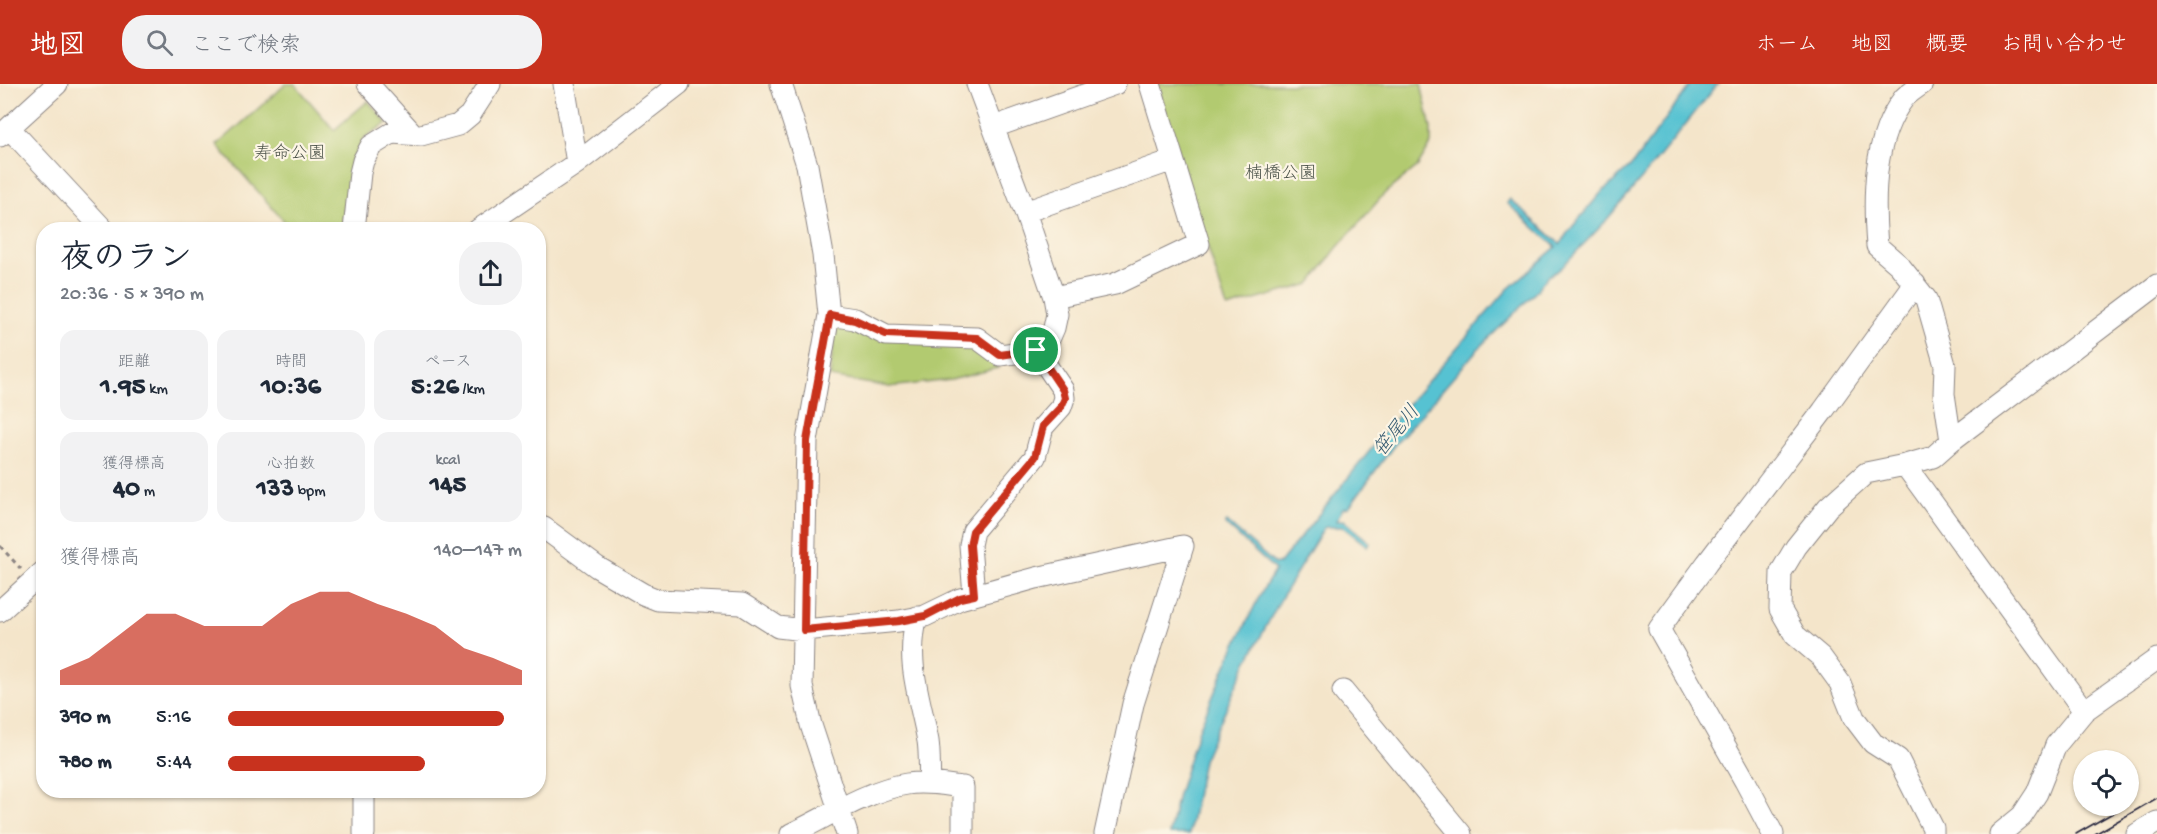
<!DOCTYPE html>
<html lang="ja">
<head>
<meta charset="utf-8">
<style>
  :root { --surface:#fff; --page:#f2f2f3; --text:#1f2937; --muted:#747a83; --accent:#c8321e }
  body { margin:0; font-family:"Gochi Hand","Klee One",sans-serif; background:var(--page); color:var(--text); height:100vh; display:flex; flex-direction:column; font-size:22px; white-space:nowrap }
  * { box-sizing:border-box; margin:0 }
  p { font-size:20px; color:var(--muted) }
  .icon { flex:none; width:33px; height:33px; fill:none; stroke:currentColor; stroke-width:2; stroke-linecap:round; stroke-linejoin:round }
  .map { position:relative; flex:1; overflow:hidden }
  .details { position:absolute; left:36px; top:138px; width:510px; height:576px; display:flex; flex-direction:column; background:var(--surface); border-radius:24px; box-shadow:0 2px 4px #0004 }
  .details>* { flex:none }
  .buttons { position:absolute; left:2073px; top:666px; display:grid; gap:12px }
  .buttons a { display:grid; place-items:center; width:66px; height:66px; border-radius:50%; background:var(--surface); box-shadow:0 2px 4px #0004; font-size:30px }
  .pin { position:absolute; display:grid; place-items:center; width:51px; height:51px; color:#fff; margin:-26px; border:3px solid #fff; border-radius:50%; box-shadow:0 2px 6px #0007 }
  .round { display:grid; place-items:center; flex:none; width:63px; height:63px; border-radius:24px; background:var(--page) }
  .summary { display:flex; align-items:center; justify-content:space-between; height:102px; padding:0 24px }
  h1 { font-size:33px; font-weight:800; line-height:45px }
  .stats { display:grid; grid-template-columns:repeat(3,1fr); gap:9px; height:102px; padding:6px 24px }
  .stats div { display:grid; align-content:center; border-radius:15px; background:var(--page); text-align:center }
  .stats b { font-size:26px; font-weight:800 }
  .stats small { font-size:16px; font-weight:400 }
  .stats p { font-size:16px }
  .chart { height:168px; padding:12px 24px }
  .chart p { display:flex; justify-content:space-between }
  .chart svg { width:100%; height:108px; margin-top:6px; fill:var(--accent); opacity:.7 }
  ul { padding:0 24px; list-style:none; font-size:20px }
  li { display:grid; grid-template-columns:96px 72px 1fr; align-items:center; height:45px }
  li i { height:15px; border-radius:8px; background:var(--accent) }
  header { display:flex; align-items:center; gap:36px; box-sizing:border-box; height:84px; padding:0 30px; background:var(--accent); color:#fff }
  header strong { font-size:28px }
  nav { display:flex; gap:33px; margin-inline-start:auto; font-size:21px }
  .search { width:420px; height:54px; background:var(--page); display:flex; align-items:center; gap:15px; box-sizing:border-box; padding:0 21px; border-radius:24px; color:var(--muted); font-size:22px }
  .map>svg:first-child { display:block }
  .green { fill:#b2ca6f; stroke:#6a7655; stroke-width:1.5 }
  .water { fill:#57c2d2; stroke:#3c7286; stroke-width:1.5 }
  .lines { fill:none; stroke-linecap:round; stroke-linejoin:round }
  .minor-casing { stroke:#8b8482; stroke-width:23 }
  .path { stroke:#8b8482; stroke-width:3; stroke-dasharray:4.5 4.5; stroke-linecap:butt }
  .minor { stroke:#fff; stroke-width:21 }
  .tram { stroke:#22223b; stroke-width:1.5 }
  .route-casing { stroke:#fff; stroke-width:12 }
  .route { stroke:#c8321e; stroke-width:8 }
  .labels { text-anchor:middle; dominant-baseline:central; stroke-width:4.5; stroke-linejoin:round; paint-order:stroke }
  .park-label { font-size:18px; fill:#4d544b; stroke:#fcf5e5 }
  .water-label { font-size:20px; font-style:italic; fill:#355a70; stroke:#fcf5e5 }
</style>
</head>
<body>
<header>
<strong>地図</strong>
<div class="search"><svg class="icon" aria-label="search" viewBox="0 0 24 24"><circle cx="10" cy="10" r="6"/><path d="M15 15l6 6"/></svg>ここで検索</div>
<nav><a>ホーム</a><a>地図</a><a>概要</a><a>お問い合わせ</a></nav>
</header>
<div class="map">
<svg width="2157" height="750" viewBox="0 0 2157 750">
  <rect width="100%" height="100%" fill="#fcf5e5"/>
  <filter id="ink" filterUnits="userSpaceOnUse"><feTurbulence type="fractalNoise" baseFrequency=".0167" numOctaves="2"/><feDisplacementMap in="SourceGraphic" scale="12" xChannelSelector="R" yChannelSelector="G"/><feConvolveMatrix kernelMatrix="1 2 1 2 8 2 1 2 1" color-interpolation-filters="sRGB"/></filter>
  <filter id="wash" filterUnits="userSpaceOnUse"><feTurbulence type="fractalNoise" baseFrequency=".008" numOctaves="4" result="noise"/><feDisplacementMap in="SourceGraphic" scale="24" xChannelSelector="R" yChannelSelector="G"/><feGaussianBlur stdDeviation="1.35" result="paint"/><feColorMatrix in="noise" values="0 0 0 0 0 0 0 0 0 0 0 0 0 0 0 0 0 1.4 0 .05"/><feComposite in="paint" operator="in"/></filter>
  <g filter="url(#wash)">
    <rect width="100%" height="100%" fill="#f4e5ca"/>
    <!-- green -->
    <path class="green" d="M286 0H295L334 46 368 17 387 39 364 54 351 79 342 145H291L217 61Z
      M1156 0H1421L1431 44V60L1418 82 1385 109 1337 164 1310 200 1227 224Z
      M835 243 969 260 998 284 951 296 889 303 830 293Z"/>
    <!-- water -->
    <path class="water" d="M1691 0H1718L1643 93 1604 139 1559 186 1548 192 1533 211 1477 266 1392 364 1349 423 1343 424 1336 437 1344 436 1370 459 1367 462 1343 443H1326L1323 445 1283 511 1246 580 1203 676 1189 750H1169L1178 710 1199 645 1229 574 1261 509 1275 486 1225 440 1227 438 1275 480H1279L1400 329 1508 205 1556 163 1507 119 1510 115 1560 160 1568 148 1600 110 1632 81Z"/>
  </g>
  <g filter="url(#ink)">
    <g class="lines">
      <!-- minor casing -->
      <g class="minor-casing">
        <path id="minor" d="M368 0 413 50
          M564 0 577 79
          M781 0 807 81 823 171 829 231 807 357 802 602 811 641 847 750
          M1922 0C1916 4 1909 9 1904 14 1873 54 1873 113 1877 162L1899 181 1926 215 1945 281 1944 310 1951 357
          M994 43 1115 0
          M9 44 104 146
          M0 52 57 0
          M1025 128 1173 76
          M354 146 360 89 363 77 371 62 392 49 421 51 458 41 470 31 490 0
          M478 146 577 79 679 0
          M1054 213 1115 200 1199 160 1150 0
          M829 231 855 235 886 251 977 254 1000 271 1036 266 1047 260 1054 244 1057 230 1054 213 1025 128 977 0
          M1905 381 2084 627
          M538 442 544 444 597 483 643 510 658 516 742 520 778 543 804 546 899 537 925 532 960 515 1036 494 1183 462 1133 620 1105 750
          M974 511 970 461 973 447 1035 373 1043 343 1061 323 1064 314 1063 306 1036 266
          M0 527 44 487
          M917 533C905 578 920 613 928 657 930 670 929 685 930 699
          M1343 607 1461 750
          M364 706V750
          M791 750C827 733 868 706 907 700 926 697 945 701 963 703V750
          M1773 750 1745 697 1659 545 1707 479 1823 327 1915 200
          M1933 750V744L1898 675 1873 659 1854 634 1840 599 1821 573 1795 551 1780 525 1781 488 1796 463 1828 423 1866 389 1905 381 1933 373 1951 357 2157 201
          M2000 750 2022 732 2037 709 2056 661 2084 627 2157 575
          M2137 750 2157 738"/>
      </g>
      <!-- path -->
      <path class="path" d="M0 462 21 485"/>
      <!-- minor -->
      <use href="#minor" class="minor"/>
      <!-- tram -->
      <path class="tram" d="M2076 750 2125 722
        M2095 750 2157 714"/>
    </g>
  </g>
  <g class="lines" filter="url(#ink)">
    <!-- route casing -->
    <g class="route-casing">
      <path id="route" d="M830 231 855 236 886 250 977 254 1000 271 1036 266 1063 306 1065 314 1061 323 1043 342 1035 373 973 447 970 461 974 511 960 514 925 532 899 537 804 546 807 357Z"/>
    </g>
    <!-- route -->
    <use href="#route" class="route"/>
  </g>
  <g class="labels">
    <!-- park labels -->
    <g class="park-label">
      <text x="290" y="70">寿命公園</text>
      <text x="1281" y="90">楠橋公園</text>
    </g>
    <!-- water labels -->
    <g class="water-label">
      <text transform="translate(1398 348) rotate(-51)">笹尾川</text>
    </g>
  </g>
</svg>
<div class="buttons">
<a><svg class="icon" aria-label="locate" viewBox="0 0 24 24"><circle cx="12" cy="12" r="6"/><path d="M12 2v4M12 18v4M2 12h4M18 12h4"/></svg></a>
</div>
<div class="pin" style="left:1036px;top:266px;background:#1e9e55"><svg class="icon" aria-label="arrive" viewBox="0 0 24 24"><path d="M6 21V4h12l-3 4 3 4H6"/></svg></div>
<section class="details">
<div class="summary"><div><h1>夜のラン</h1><p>20:36 · 5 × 390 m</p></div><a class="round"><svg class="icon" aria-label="share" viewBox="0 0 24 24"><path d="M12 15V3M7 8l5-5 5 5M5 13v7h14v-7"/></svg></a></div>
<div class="stats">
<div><p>距離</p><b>1.95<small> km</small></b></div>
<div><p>時間</p><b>10:36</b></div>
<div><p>ペース</p><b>5:26<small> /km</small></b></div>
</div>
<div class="stats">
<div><p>獲得標高</p><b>40<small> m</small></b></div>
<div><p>心拍数</p><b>133<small> bpm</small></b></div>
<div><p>kcal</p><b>145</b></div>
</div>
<div class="chart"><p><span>獲得標高</span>140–147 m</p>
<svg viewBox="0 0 160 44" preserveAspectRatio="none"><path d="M0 44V38L10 33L20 24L30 15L40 15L50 20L60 20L70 20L80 11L90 6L100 6L110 11L120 15L130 20L140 29L150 33L160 38V44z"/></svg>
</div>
<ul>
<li><b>390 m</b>5:16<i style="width:94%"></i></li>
<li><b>780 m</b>5:44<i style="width:67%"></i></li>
</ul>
</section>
</div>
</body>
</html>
